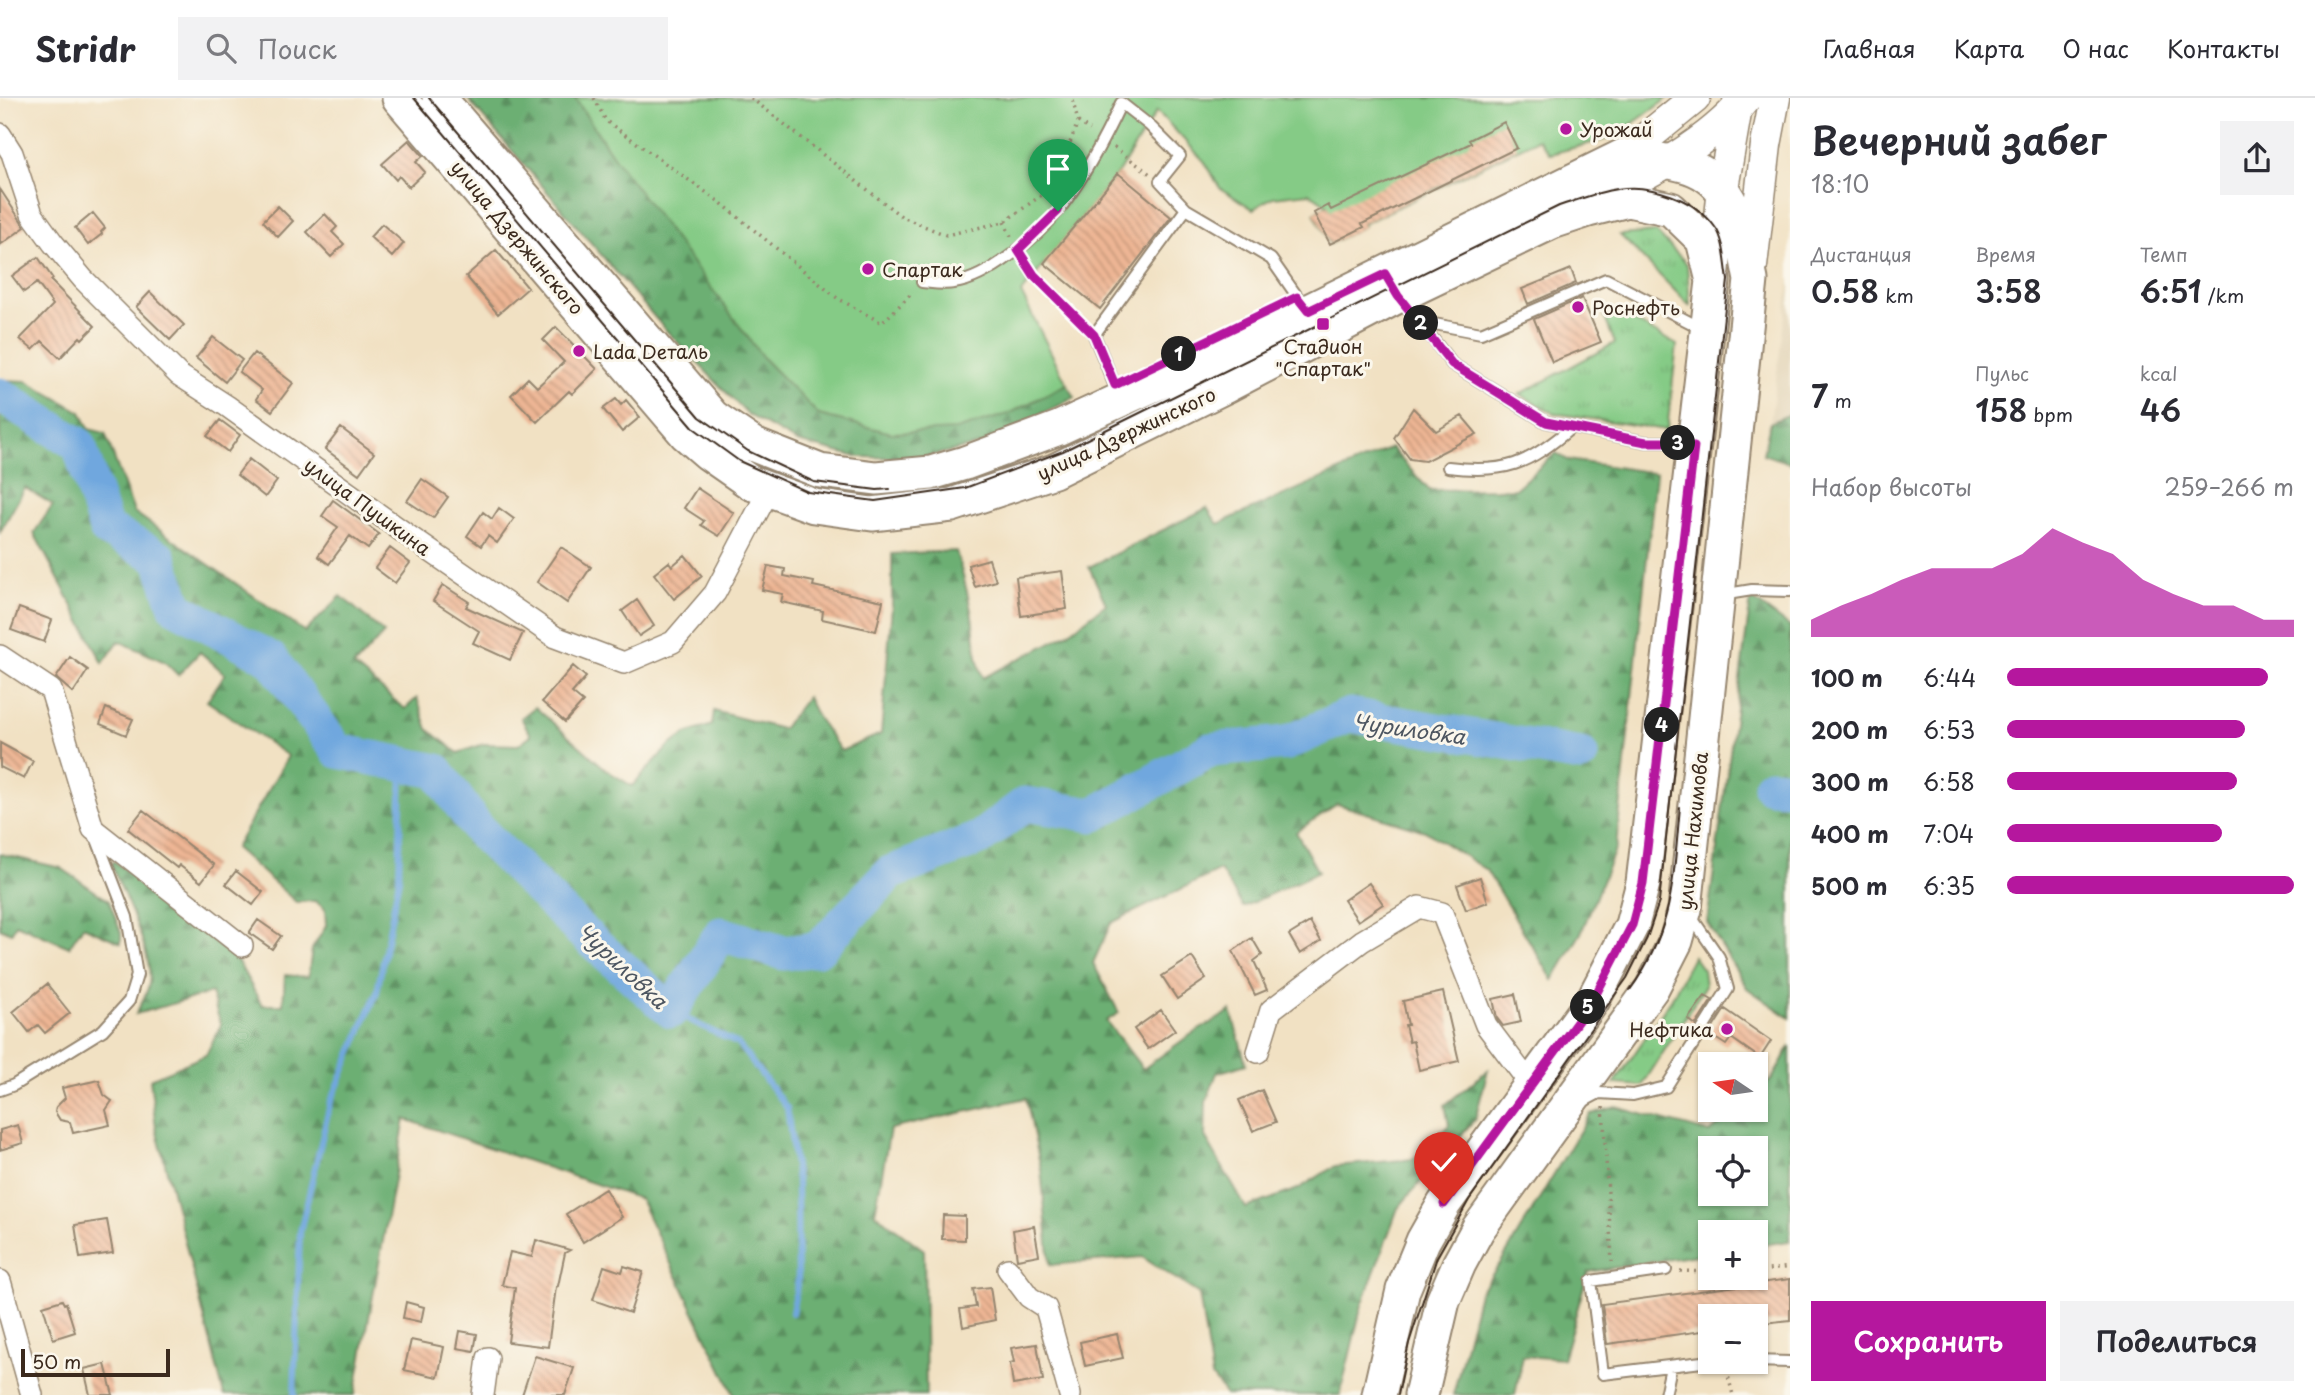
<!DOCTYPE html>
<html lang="ru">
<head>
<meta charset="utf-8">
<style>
  :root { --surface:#fff; --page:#f2f2f3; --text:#2b2b33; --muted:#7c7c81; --line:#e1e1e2; --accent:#b5179e }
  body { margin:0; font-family:"Playpen Sans",sans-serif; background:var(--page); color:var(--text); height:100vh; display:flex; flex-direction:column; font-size:26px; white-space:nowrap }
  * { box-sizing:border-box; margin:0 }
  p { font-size:23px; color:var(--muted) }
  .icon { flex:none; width:38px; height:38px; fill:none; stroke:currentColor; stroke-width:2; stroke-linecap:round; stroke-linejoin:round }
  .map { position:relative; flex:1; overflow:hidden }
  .panel { display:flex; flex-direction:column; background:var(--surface); width:525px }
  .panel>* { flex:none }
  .needle { width:46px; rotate:283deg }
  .tools { position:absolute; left:1698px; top:954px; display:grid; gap:14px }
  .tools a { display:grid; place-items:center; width:70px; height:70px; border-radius:0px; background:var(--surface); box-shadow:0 2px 5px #0004; font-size:35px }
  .scale { position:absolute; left:21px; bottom:18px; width:149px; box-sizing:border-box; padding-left:7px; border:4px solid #3b2a1e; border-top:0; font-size:19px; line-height:24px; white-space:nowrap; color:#3b2a1e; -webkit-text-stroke:5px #fbf7ec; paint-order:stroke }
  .pin { position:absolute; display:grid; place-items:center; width:60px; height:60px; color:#fff; margin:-72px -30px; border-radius:50% 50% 50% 0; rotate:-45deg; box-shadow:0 0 7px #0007 }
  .pin .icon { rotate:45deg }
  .km { position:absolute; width:35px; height:35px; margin:-18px; border-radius:50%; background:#222; color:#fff; font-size:19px; line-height:35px; text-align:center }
  .round { display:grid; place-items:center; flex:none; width:74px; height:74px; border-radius:0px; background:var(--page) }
  .overview { display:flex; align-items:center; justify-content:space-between; height:119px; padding:0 21px }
  h1 { font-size:38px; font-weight:600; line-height:52px }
  .stats { display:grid; grid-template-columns:repeat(3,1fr); gap:10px; height:119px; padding:7px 21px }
  .stats div { display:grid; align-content:center }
  .stats b { font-size:30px; font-weight:600 }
  .stats small { font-size:19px; font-weight:400 }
  .stats p { font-size:19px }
  .chart { height:196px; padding:14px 21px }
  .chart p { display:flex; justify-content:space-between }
  .chart svg { width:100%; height:126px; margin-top:7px; fill:var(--accent); opacity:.7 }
  .button { display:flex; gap:14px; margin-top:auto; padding:14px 21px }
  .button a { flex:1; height:80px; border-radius:0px; background:var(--accent); color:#fff; font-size:28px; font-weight:600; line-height:80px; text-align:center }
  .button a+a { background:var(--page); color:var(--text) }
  ul { padding:0 21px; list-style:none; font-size:23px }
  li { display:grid; grid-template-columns:112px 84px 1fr; align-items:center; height:52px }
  li i { height:18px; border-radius:9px; background:var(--accent) }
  header { display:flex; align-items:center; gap:42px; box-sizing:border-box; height:98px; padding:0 35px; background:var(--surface); border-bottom:2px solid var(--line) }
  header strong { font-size:33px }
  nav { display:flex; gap:38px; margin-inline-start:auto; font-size:24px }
  .search { width:490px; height:63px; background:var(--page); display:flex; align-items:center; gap:18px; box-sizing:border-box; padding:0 24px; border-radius:0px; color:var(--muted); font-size:26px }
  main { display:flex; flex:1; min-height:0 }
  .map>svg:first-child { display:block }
  .built { fill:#e1d2b4 }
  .grass { fill:url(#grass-tufts); stroke:#607a52; stroke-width:2 }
  .forest { fill:url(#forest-firs); stroke:#546c48; stroke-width:2; fill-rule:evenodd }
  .pitch { fill:#85cb86; stroke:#607a52; stroke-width:2 }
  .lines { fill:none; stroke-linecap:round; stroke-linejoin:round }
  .stream { stroke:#6fa7de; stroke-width:6 }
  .river { stroke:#6fa7de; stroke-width:35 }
  .building { fill:url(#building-back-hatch) }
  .lane-casing { stroke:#968670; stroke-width:14 }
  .street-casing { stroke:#968670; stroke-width:24 }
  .secondary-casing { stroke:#968670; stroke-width:33 }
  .primary-casing { stroke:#968670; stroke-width:37 }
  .path { stroke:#968670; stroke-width:3.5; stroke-dasharray:2 5; stroke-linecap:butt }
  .lane { stroke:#fff; stroke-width:10 }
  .street { stroke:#fff; stroke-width:21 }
  .secondary { stroke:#fff; stroke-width:30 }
  .primary { stroke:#fff; stroke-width:33 }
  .tram { stroke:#3b2a1e; stroke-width:2 }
  .route-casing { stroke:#fff; stroke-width:14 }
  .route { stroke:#b5179e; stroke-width:9 }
  .poi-dot { fill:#b5179e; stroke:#fbf7ec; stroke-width:2.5 }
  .labels { text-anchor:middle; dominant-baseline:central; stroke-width:6; stroke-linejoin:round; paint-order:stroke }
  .poi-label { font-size:19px; fill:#3b2a1e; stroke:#fbf7ec; text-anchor:start }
  .street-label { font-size:19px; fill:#3b2a1e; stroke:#fbf7ec }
  .water-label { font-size:21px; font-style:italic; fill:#4d5661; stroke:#fbf7ec }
</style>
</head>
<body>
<header>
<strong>Stridr</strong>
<div class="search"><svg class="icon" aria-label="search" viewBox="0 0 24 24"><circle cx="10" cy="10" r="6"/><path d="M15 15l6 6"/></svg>Поиск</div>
<nav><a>Главная</a><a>Карта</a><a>О нас</a><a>Контакты</a></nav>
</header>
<main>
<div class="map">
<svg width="1790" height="1297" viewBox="0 0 1790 1297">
  <defs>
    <pattern id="grass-tufts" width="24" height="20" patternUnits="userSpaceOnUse" patternTransform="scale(1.75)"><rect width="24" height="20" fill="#85cb86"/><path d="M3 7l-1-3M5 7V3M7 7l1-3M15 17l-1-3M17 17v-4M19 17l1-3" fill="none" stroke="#74ae73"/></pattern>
    <pattern id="forest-firs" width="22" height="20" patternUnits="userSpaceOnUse" patternTransform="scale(1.75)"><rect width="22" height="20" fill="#6caf73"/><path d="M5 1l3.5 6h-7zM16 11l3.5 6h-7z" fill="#5a8f5e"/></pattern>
    <pattern id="building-back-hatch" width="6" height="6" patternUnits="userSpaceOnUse" patternTransform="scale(1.75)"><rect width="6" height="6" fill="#eeb694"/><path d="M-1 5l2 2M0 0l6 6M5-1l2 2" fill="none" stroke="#c29478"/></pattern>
  </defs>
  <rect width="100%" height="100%" fill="#fbf7ec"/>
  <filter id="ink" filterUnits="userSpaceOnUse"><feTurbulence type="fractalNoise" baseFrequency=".0143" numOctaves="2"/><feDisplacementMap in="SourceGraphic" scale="14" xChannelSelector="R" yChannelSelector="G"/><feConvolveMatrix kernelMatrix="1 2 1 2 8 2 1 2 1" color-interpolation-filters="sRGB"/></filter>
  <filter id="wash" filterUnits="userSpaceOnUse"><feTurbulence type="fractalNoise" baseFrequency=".00686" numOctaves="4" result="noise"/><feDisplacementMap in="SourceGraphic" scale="28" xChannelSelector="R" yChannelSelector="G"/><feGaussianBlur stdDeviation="1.57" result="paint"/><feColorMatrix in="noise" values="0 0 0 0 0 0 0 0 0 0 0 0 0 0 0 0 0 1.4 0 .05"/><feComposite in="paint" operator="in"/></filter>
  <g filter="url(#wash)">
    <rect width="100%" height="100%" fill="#f1e1c3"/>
    <!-- built -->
    <path class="built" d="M1790 180V316L1770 325Z"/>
    <!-- grass -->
    <path class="grass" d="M1656 134 1687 166 1690 208 1620 137Z
      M1623 217 1677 247 1667 332 1553 315 1520 296 1615 245 1604 218Z
      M1693 858 1703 872 1705 888 1642 988 1614 986 1672 900Z"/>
    <!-- forest -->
    <path class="forest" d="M467 0H575L613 58 1008 316 1067 286 1075 299 984 346 920 360 857 359 797 344 747 316 663 229Z
      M0 282 27 283 81 314 89 331 105 335 134 414 305 534 341 498 384 535 354 568 405 611 417 600 428 631 458 655 484 646 518 647 531 637 521 620 535 609 608 673 632 688 669 648 686 636 712 627 714 613 782 631 807 599 817 619 841 653 881 636 892 508V456L956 453C963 477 970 501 973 525 976 546 975 559 983 580L1067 536 1106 506 1089 469 1207 410 1218 426 1391 350 1429 392 1515 391 1556 355 1568 362 1656 375 1616 749 1581 835 1553 882 1486 772 1425 733 1337 706 1296 734 1318 774 1243 809 1220 772 1111 825 1093 865 1119 915 1106 923 1143 971 1187 939 1231 913 1246 966 1217 975 1206 1004 1205 1039 1246 1110 1298 1091 1335 1068 1414 1061 1449 1027 1445 1007 1488 972 1475 1021 1398 1110 1361 1210 1340 1297H1226L1212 1279 1199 1196 1142 1159 1050 1167 1041 1071 1026 1000 890 1031 875 1115 924 1152 926 1297H734L640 1101 405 1021 355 1297H224L156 1030 150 981 206 957 221 927 211 895 136 916C140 907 147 896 149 886 155 858 122 794 111 766L114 763 238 864 262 907H283L285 877 308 879 312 851 326 828 325 811 315 803 296 804 235 750 288 658 207 603 225 576 200 554 178 577 165 564 119 543 103 565 34 435 53 407 25 390 0 434Z
      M1790 316V365L1763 356 1770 325Z
      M1751 500 1790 529V920L1747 890 1707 824Z
      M0 756 61 770 109 803 121 835V845L83 828 69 849 16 826 11 835 0 830Z
      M1790 948V1143L1755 1148V1134H1710V1155L1588 1174 1563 1261 1523 1258 1515 1297H1453L1479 1195 1501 1164 1590 1016 1616 1009 1710 1035 1737 1012H1755V996L1772 981ZM1710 1050H1755V1096H1710Z"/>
    <!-- pitch -->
    <path class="pitch" d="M575 0H1668L1614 39 1550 56 1538 41 1363 126 1364 128 1330 146 1314 115 1327 107 1309 95 1273 99 1253 111 1220 90 1204 63 1157 13 1118 75 1021 195 1067 286 1008 316 956 332 892 335 819 317 764 261 613 58Z"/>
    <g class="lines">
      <!-- stream -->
      <path class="stream" d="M671 913 738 946 787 1010 797 1083 798 1181 792 1215
        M294 1297 300 1134 330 1006 377 894 399 781 402 666"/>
      <!-- river -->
      <path class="river" d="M0 297 79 347 106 431 159 459 176 509 271 561 338 653 437 673 478 731 582 834 671 913 721 836 784 855 818 851 890 775 980 740 1025 706 1093 717 1210 652 1287 645 1350 617 1581 657
        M1770 688 1790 689"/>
    </g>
    <g id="blocks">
      <!-- building -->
      <path class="building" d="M1504 24 1517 50 1362 126 1364 129 1330 146 1314 115 1328 107 1331 112 1471 45 1469 42Z
        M409 42 423 58 416 64 425 74 409 89 399 78 396 82 382 66Z
        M1118 75 1171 119 1100 211 1044 165Z
        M0 91 25 129 0 147Z
        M278 108 293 123 278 139 263 123Z
        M93 115 105 130 101 134 102 136 88 147 75 130Z
        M325 116 337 129 332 134 344 146 331 159 307 134Z
        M382 126 404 145 392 159 370 139Z
        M496 152 528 190 498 216 466 178Z
        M38 159 53 181 51 183 95 228 82 241 80 239 60 260 42 243 33 252 20 241 53 207 37 185 24 194 12 178Z
        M1571 171 1576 185 1528 206 1522 191Z
        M150 194 184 227 170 242 136 209Z
        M1582 200 1601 244 1552 264 1534 221Z
        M556 229 597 271 572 296 569 293 537 324 511 297 528 280 537 289 564 264 543 242Z
        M213 239 242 262 225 284 196 260Z
        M254 255 293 285 272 313 256 301 262 292 239 274Z
        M616 301 621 307 626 302 640 319 622 334 603 311Z
        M1413 310 1436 333 1462 318 1477 336 1425 363 1410 361 1394 340Z
        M220 322 240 337 228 354 207 338Z
        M341 330 374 355 359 376 325 351Z
        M249 361 277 383 265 399 237 377Z
        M422 381 448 399 433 420 407 403Z
        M697 390 734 415 719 438 701 427 704 423 684 410Z
        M333 402 379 436 368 451 350 438 329 466 318 458 338 429 322 418Z
        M499 410 514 421 497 445 488 438 481 448 467 438 483 414 492 421Z
        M561 449 591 469 567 505 537 484Z
        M390 450 410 465 395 485 375 470Z
        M685 457 702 478 674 501 654 476 669 464 672 468Z
        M989 461 996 483 975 489 968 467Z
        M768 468 785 471 784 478 814 484 813 488 883 503 876 533 822 521 823 513 781 504 783 496 762 492Z
        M1062 473 1067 511 1021 518 1016 479Z
        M443 487 469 504 466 509 523 535 510 562 473 545 479 533 433 503Z
        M637 502 654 528 639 538 622 513Z
        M19 510 52 522 44 544 11 532Z
        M70 559 88 572 73 595 56 580Z
        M573 568 586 579 572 595 583 604 565 624 542 604Z
        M106 610 133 621 126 637 100 626Z
        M0 645 33 663 24 681 0 669Z
        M143 712 214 767 201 784 179 767 177 770 128 731Z
        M236 773 263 794 253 807 226 786Z
        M1480 779 1488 804 1466 812 1457 787Z
        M1369 785 1383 806 1358 823 1344 802Z
        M258 822 281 838 272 851 249 835Z
        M1310 824 1321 843 1300 856 1289 837Z
        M1252 840 1262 857 1254 863 1267 892 1255 897 1233 853Z
        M1192 859 1206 881 1177 901 1162 878Z
        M47 886 70 915 45 935 38 927 29 934 13 914Z
        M1443 894 1459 963 1419 972 1413 943 1409 944 1405 927H1408L1403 903Z
        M1515 896 1521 924 1503 928 1497 920 1493 901Z
        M1705 898 1712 902 1696 927 1688 921Z
        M1725 911 1771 943 1760 960 1731 940 1726 947 1709 936Z
        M1161 912 1175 932 1148 951 1134 931Z
        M99 982 104 997 112 1003 106 1012 110 1027 73 1035 70 1024 60 1022 55 1014 56 1009 65 1000 62 990Z
        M1262 992 1276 1024 1253 1033 1239 1002Z
        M18 1027 23 1045 0 1052V1032Z
        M605 1091 622 1119 583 1144 566 1116Z
        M943 1117 965 1118V1142L942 1141Z
        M107 1122 113 1155 80 1160 75 1127Z
        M1034 1128 1039 1157 1017 1161 1013 1132Z
        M536 1142 570 1152 565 1155 558 1188 556 1189 548 1249 508 1244 515 1190 502 1187 510 1154 532 1159Z
        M604 1168 622 1174 624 1168 643 1174 630 1215 593 1202Z
        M1790 1181V1222L1755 1226V1218H1710V1232L1607 1246 1602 1206Z
        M990 1189 995 1222 963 1229 960 1211 976 1209 973 1191Z
        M62 1202 64 1206 66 1205 75 1234 53 1241 43 1208Z
        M406 1204 424 1209 421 1224 403 1220Z
        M460 1233 477 1236 474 1253 457 1250Z
        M1117 1236 1123 1260 1085 1268 1080 1244Z
        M411 1242 444 1249 438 1279 404 1272Z
        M1037 1246 1043 1282 1013 1287 1010 1265 1014 1264 1011 1250Z
        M535 1258 574 1270 565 1297H522Z
        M105 1266 113 1297H90L84 1271Z"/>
    </g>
  </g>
  <g filter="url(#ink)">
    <use href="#blocks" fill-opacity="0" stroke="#968670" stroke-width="2"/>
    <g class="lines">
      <!-- lane casing -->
      <g class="lane-casing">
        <path id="lane" d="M922 184C932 185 944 187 954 185 988 181 1038 138 1059 112 1084 79 1104 42 1121 5L1149 27 1180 58 1160 83 1186 111
          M1401 202 1419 223 1481 235 1606 181 1701 230
          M1419 223 1452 266 1546 324 1646 344H1675L1691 349
          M1119 298 1094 237 1186 111 1271 161 1306 211
          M1448 369C1505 376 1528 367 1572 329
          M1721 497 1752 492 1790 493
          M0 992 14 987 103 932 129 903 137 877 127 819 96 739
          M1584 1003 1599 995 1633 997 1666 989 1728 891 1719 859 1690 817
          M1666 1172 1591 1183 1603 1276 1710 1263
          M1755 1263 1790 1264
          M1665 1297 1671 1269"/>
      </g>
      <!-- street casing -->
      <g class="street-casing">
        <path id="street" d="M0 36 12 55 32 116 53 145 83 181 179 277 227 308 413 441 555 539 624 565 673 544 715 495 769 392
          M0 558 51 592 93 731 242 848
          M1258 954 1271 912 1362 843 1419 809 1442 815 1486 927 1531 987
          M1008 1171 1029 1199 1046 1210 1070 1297
          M0 1183 32 1297
          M483 1297 488 1260"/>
      </g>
      <!-- secondary casing -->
      <g class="secondary-casing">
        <path id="secondary" d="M1625 57 1695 0
          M1591 104C1645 77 1706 49 1746 0
          M1752 168 1766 47 1775 0
          M1714 176 1723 90 1738 4"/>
      </g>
      <!-- primary casing -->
      <g class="primary-casing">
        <path id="primary" d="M399 0 686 336 708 355 751 385 814 408 872 416 952 407 1054 373 1226 288 1398 198 1552 124 1588 112 1628 102 1671 111 1703 142 1713 183 1643 785 1632 827 1593 902 1444 1106 1423 1143 1403 1192 1379 1297
          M439 0 713 319 754 347 820 373 876 380 931 375 965 365 1059 330 1225 254 1625 57C1648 61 1674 62 1695 71 1739 90 1742 140 1751 182L1685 811 1676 843 1652 890 1478 1131 1459 1166 1443 1203 1421 1297"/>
      </g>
      <!-- path -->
      <path class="path" d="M594 0 606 23 721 105 837 200 882 225 912 195
        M751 0 902 119 946 137 1004 124 1046 94 1063 63 1078 24 1072 0
        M1078 24 1090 32
        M1114 49 1150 76
        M1004 124 1011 138
        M1025 163 1034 177 1083 227
        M1603 1009 1612 1164
        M1680 1173 1710 1174
        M1755 1174 1790 1169
        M1725 1266 1733 1297"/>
      <!-- lane -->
      <use href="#lane" class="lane"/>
      <!-- street -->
      <use href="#street" class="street"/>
      <!-- secondary -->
      <use href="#secondary" class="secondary"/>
      <!-- primary -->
      <use href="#primary" class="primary"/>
      <!-- tram -->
      <path class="tram" d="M414 0 695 331 739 363 808 394 875 403 965 390 1063 353 1559 108C1578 102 1597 94 1617 91 1650 85 1695 101 1715 129 1725 142 1725 166 1728 182L1659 804 1647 840 1627 880 1469 1102 1437 1159 1409 1245 1398 1297
        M429 0 700 319 748 353 814 384 877 392 890 391
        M1630 892C1674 831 1673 781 1680 709"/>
    </g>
  </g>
  <g class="lines" filter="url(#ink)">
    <!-- route casing -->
    <g class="route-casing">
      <path id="route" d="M1058 113 1018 152 1034 177 1094 237 1115 287 1297 199 1308 213 1385 176 1398 198 1452 266 1546 324 1646 344H1675L1694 349 1643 785 1632 827 1593 902 1444 1106"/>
    </g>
    <!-- route -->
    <use href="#route" class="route"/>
  </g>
  <!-- markers -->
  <g class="poi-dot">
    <circle cx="1566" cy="31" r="7"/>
    <circle cx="868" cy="171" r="7"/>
    <circle cx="1578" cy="209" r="7"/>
    <rect x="1316" y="219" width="14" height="14" rx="3.5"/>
    <circle cx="579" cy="253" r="7"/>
    <circle cx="1727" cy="931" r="7"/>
  </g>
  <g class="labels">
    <!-- poi labels -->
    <g class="poi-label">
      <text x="1580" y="31">Урожай</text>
      <text x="882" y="171">Спартак</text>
      <text x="1592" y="209">Роснефть</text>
      <text x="1323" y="248" text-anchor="middle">Стадион<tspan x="1323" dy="22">"Спартак"</tspan></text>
      <text x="593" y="253">Lada Dеталь</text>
      <text x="1713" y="931" text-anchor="end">Нефтика</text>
    </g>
    <!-- street labels -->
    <g class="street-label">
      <text transform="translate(518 139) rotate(50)">улица Дзержинского</text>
      <text transform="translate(1126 335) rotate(-25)">улица Дзержинского</text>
      <text transform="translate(368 408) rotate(36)">улица Пушкина</text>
      <text transform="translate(1692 733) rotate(-84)">улица Нахимова</text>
    </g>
    <!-- water labels -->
    <g class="water-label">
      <text transform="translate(1409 630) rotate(8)">Чуриловка</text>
      <text transform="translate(623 867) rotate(43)">Чуриловка</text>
    </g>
  </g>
</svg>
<div class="tools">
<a><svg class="needle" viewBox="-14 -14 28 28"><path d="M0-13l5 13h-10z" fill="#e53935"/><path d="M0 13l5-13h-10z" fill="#7c7c81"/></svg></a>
<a><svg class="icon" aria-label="locate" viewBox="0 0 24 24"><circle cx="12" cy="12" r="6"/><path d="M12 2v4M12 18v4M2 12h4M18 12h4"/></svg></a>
<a>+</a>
<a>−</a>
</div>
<div class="scale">50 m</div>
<div class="pin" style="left:1058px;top:113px;background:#1e9e55"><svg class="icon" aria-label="arrive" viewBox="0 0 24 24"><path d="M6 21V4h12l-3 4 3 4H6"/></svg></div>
<div class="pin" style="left:1444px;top:1106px;background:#d93025"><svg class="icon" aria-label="check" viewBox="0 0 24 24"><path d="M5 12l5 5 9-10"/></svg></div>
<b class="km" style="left:1179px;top:256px">1</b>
<b class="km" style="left:1421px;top:225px">2</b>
<b class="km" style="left:1678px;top:345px">3</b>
<b class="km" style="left:1662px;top:627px">4</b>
<b class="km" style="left:1588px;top:909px">5</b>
</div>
<section class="panel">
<div class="overview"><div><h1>Вечерний забег</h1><p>18:10</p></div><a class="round"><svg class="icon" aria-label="share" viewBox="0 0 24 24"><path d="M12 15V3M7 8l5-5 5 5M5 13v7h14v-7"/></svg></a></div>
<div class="stats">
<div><p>Дистанция</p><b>0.58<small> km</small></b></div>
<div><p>Время</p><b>3:58</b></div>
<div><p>Темп</p><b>6:51<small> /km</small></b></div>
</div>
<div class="stats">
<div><b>7<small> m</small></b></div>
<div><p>Пульс</p><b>158<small> bpm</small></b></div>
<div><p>kcal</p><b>46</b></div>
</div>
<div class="chart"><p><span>Набор высоты</span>259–266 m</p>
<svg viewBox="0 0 160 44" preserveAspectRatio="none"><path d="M0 44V38L10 33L20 29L30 24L40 20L50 20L60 20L70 15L80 6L90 11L100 15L110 24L120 29L130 33L140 33L150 38L160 38V44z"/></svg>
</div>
<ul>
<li><b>100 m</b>6:44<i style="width:91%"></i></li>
<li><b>200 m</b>6:53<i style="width:83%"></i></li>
<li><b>300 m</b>6:58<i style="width:80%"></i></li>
<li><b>400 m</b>7:04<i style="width:75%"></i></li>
<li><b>500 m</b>6:35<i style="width:100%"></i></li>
</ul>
<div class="button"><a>Сохранить</a><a>Поделиться</a></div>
</section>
</main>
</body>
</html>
